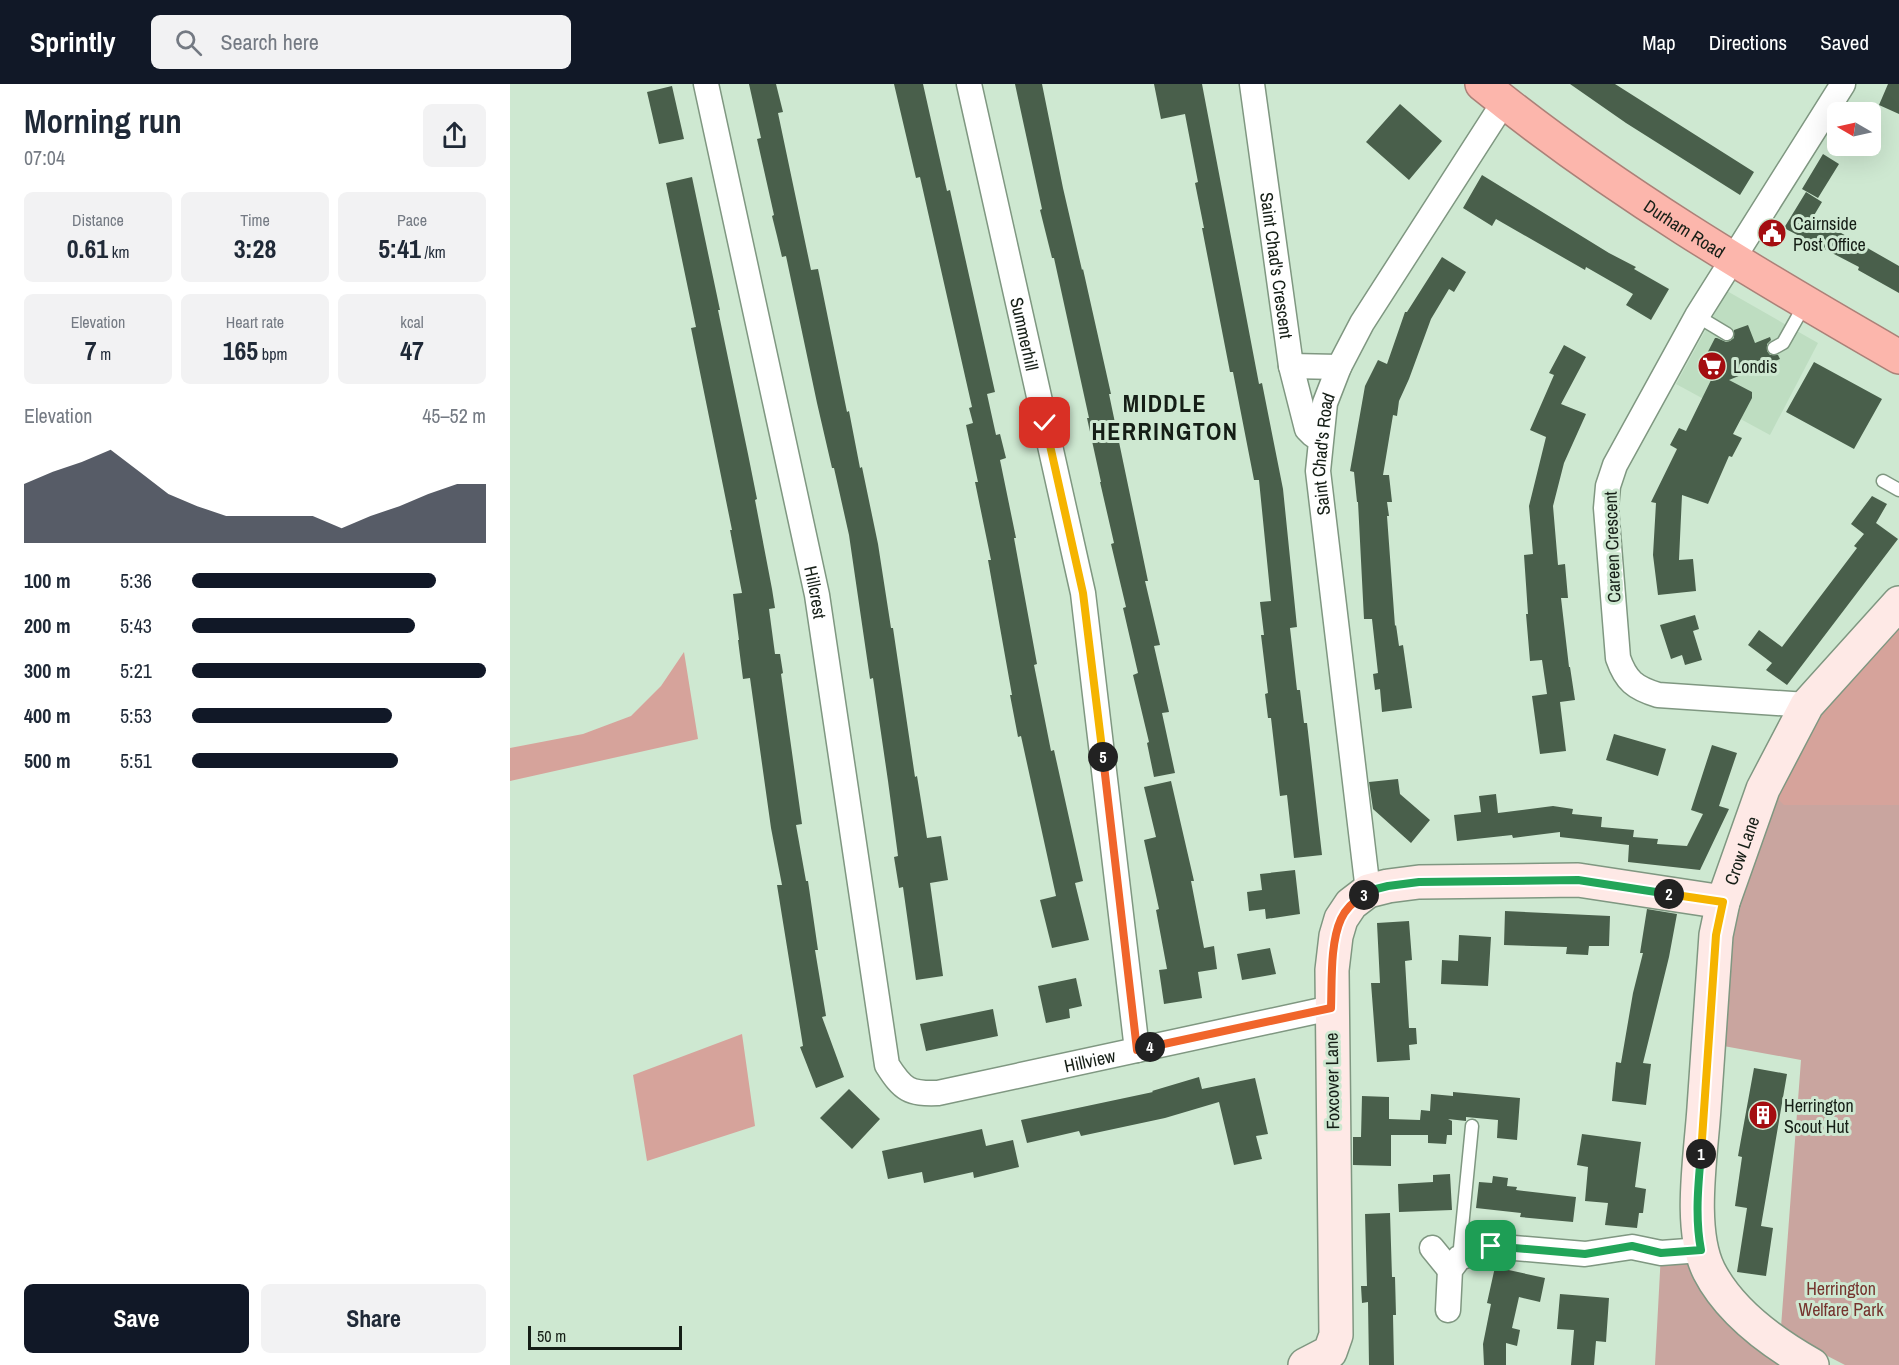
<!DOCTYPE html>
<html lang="en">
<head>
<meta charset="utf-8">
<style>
  :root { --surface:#fff; --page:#f2f2f3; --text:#1f2937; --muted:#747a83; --accent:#111827 }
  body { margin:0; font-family:"Archivo Narrow",sans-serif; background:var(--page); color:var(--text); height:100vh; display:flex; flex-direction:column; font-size:22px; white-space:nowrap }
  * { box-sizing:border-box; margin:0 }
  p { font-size:20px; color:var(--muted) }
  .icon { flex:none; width:33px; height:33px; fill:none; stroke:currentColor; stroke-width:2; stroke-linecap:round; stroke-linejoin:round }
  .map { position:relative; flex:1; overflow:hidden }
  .panel { display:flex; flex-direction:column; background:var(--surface); width:510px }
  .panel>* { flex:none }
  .needle { width:39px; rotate:279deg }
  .tools { position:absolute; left:1317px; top:18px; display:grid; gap:12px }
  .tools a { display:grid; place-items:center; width:54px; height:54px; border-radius:9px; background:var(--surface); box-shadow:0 6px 24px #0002; font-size:30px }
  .scale { position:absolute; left:18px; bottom:15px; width:154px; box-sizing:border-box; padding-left:6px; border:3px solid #151e16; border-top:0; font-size:16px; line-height:21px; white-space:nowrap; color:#151e16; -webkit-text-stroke:4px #cee8d1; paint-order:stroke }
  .pin { position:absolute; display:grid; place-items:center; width:51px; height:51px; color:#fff; margin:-26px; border-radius:12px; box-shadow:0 3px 9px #0006 }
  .km { position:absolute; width:30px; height:30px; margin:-15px; border-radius:50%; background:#222; color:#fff; font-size:16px; line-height:30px; text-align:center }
  .round { display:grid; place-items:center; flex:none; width:63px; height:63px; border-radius:9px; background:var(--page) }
  .summary { display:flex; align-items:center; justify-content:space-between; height:102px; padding:0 24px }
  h1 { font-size:33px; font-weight:700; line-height:45px }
  .figures { display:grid; grid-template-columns:repeat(3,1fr); gap:9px; height:102px; padding:6px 24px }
  .figures div { display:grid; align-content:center; border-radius:9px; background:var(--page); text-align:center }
  .figures b { font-size:26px; font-weight:700 }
  .figures small { font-size:16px; font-weight:400 }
  .figures p { font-size:16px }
  .chart { height:168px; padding:12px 24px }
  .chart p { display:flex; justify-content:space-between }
  .chart svg { width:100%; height:108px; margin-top:6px; fill:var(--accent); opacity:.7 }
  .action { display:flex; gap:12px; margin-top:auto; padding:12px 24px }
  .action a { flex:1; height:69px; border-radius:9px; background:var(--accent); color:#fff; font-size:24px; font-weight:700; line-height:69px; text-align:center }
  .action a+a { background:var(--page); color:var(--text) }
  ul { padding:0 24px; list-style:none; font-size:20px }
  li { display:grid; grid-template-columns:96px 72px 1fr; align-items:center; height:45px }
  li i { height:15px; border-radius:8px; background:var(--accent) }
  header { display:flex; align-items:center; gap:36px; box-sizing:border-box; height:84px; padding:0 30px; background:var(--accent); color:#fff }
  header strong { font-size:28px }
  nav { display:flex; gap:33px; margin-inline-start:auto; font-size:21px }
  .search { width:420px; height:54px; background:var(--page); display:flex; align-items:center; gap:15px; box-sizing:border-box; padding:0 21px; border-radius:9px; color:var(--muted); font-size:22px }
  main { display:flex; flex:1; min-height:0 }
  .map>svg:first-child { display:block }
  .built { fill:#beddc1 }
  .green { fill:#c9a59f }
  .forest { fill:#d6a39b }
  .building { fill:#495f4b }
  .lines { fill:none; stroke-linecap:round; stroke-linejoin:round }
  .lane-casing { stroke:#7f9781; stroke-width:15 }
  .street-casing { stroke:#7f9781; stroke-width:27 }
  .secondary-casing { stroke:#7f9781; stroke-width:36 }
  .highway-casing { stroke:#ab8178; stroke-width:36 }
  .lane { stroke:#fff; stroke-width:12 }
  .street { stroke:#fff; stroke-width:24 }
  .secondary { stroke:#fee9e6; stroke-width:33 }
  .highway { stroke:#fcb6ac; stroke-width:33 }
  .split-1-casing { stroke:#fff; stroke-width:12 }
  .split-2-casing { stroke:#fff; stroke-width:12 }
  .split-3-casing { stroke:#fff; stroke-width:12 }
  .split-4-casing { stroke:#fff; stroke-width:12 }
  .split-5-casing { stroke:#fff; stroke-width:12 }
  .split-6-casing { stroke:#fff; stroke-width:12 }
  .split-1 { stroke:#22a559; stroke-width:8 }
  .split-2 { stroke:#f5b400; stroke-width:8 }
  .split-3 { stroke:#22a559; stroke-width:8 }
  .split-4 { stroke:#f0652b; stroke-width:8 }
  .split-5 { stroke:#f0652b; stroke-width:8 }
  .split-6 { stroke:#f5b400; stroke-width:8 }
  .labels { text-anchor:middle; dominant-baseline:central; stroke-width:6; stroke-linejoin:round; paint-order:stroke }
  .poi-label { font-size:18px; fill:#151e16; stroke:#cee8d1; text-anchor:start }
  .street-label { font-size:18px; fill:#151e16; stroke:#cee8d1 }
  .park-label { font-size:18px; fill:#75342e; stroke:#cee8d1 }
  .district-label { font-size:24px; font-weight:bold; letter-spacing:1.5px; fill:#151e16; stroke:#cee8d1 }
</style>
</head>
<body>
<header>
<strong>Sprintly</strong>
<div class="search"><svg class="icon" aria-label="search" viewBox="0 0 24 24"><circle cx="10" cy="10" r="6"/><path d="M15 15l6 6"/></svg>Search here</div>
<nav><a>Map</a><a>Directions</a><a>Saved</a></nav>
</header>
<main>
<section class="panel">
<div class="summary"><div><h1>Morning run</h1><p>07:04</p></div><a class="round"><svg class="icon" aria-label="share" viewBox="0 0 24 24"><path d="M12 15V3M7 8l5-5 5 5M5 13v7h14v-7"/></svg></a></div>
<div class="figures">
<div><p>Distance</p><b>0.61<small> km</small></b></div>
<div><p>Time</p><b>3:28</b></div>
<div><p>Pace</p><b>5:41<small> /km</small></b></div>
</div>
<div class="figures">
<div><p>Elevation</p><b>7<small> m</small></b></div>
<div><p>Heart rate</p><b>165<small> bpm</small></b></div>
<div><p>kcal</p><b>47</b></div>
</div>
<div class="chart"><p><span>Elevation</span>45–52 m</p>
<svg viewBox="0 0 160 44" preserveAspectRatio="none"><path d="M0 44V20L10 15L20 11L30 6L40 15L50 24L60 29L70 33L80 33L90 33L100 33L110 38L120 33L130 29L140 24L150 20L160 20V44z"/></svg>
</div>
<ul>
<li><b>100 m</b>5:36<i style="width:83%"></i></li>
<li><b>200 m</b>5:43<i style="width:76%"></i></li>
<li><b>300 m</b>5:21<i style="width:100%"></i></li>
<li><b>400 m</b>5:53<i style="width:68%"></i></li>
<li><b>500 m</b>5:51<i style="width:70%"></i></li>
</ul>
<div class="action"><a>Save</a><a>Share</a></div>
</section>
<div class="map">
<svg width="1389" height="1281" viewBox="0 0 1389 1281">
  <rect width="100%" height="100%" fill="#cee8d1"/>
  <!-- built -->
  <path class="built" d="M1217 207 1308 259 1260 351 1166 300Z"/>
  <!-- green -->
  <path class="green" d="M1262 709 1307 721H1389V1281H1335L1298 1262 1271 1243 1291 976 1208 961 1216 853Z
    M1191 1166 1306 1281H1145L1151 1169Z"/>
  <!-- forest -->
  <path class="forest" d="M1389 534V721H1274L1262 709 1298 635Z
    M174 568 188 655 0 697V664L73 650 121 632 151 602Z
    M232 950 245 1042 137 1077 123 991Z"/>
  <!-- building -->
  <path class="building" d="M239 0H266L273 28 268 29 301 186 308 185 337 328 339 327 350 384 352 383 368 460 381 544H383L405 693 407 692 417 754 431 752 438 796 420 799 433 892 406 896 393 803 389 804 384 773 388 772 378 697 363 594 360 595 339 451 324 384H322L307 319 276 172 272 173 267 152 262 132 264 131 247 55 251 54Z
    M384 0H413L437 107 440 106 485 308 477 310 486 351 490 350 496 374 490 376 506 454H504L527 580 524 581 541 667 544 666 573 797 565 799 579 856 542 864 530 816 546 812 511 652 508 653 500 611H502L478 476H481L465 398H468L456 341 463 339 459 324 462 323 410 93 406 94Z
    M505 0H532L553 104 572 186 573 185 601 310H599L638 497H635L650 561 644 562 659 628 652 629 665 689 644 693 637 659 639 658 623 591 628 589 613 524 616 523 601 460 604 459 590 398H591L577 334H579L544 174H542L530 126 532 125Z
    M644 0H692L749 300 752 299 773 405 787 543 780 544 787 606H790L794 639H797L812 771 784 774 777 711 770 712 761 634H758L755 610 758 609 751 551H754L750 518 761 517 749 396H744L723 288H720L692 144H694L685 99 688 98 675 30 651 35Z
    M1060 0H1105L1244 88 1230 111 1116 39Z
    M1378 0H1389V30L1369 21Z
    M162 2 174 55 149 60 137 8Z
    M890 20 932 57 899 96 856 58Z
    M1313 70 1329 80 1308 114 1292 105Z
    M972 91 1099 169 1126 183 1124 185 1159 205 1141 236 1116 221 1123 210 1076 183 1075 186 986 135 982 142 953 124Z
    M182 93 210 226H208L238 370 247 415 245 416 262 505 265 524 259 525 265 570H270L273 589 271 590 292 740 286 741 296 797H298L308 866H305L316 932 312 933 334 993 306 1004 290 963 293 962 267 801H272L261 744 240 594 233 595 228 556H229L223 510 232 509 220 446H222L181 244 186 243 156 99Z
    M1296 108 1312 118 1303 133 1389 182V209L1348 186 1349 183 1274 144Z
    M932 173 956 188 944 208 939 205 921 235 899 295 889 317 887 332 883 331 873 391H879L882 418H877L879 432H877L885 542 886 541 889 562 893 561 902 624 872 628 870 605 865 606 863 590 868 589 862 535H854L848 418H847L844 388 840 387 855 302 868 276 877 280 895 228H897Z
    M1238 241 1245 259 1260 253 1261 256 1257 260V267L1260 271H1268L1270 275 1219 296 1242 308V314L1223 350 1232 354 1222 373 1219 372 1198 420 1172 411 1169 476 1183 475 1186 507 1148 511 1143 471 1146 419 1141 418 1167 365 1160 361 1169 344 1176 347 1204 290 1190 283 1205 254H1207L1216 258 1220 257 1224 254V246Z
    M1054 261 1076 273 1051 320 1076 330 1054 379 1043 422 1048 481 1055 480 1058 514H1051L1059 583H1060L1065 616 1050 618 1056 667 1030 670 1022 612 1037 610 1032 576 1020 577 1016 530H1018L1014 471 1023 470 1019 422 1036 353 1020 346 1044 291 1039 289Z
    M1304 278 1372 315 1344 365 1276 328Z
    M1362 412 1377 420 1366 439 1388 455 1277 601 1256 586 1262 579 1238 561 1249 546 1272 563 1347 464 1344 462 1354 450 1341 440Z
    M1185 531 1189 545 1183 547 1192 576 1175 581 1172 571 1161 575 1150 541Z
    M1104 650 1156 665 1148 692 1096 676Z
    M1202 661 1227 669 1209 722 1219 725 1190 786 1118 778 1119 761 1050 753V748L1003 754 1002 751 947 757 944 731 971 728 969 712 986 710 988 729 1043 722 1063 725 1062 730 1092 733 1091 743 1124 746 1123 753 1148 755 1147 760 1177 762 1193 730 1181 726Z
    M888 695 890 710 920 736 901 759 863 725 859 698Z
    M661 697 684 797H681L694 864 704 862 707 885 688 888 692 914 654 920 649 886 657 885 646 826 649 825 634 756 646 753 634 703Z
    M785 786 790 830 756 835 755 825 739 827 737 808 752 806 750 790Z
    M1137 825 1167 830 1159 873 1133 979 1141 980 1136 1021 1102 1017 1106 978 1111 979 1123 909 1133 869H1130Z
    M995 827 1100 832 1099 862H1079L1078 871 1056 870 1057 863 994 861Z
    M899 837 902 876 895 877 899 944H906L907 960 899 961 900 976 867 978 861 899H870L867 839Z
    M949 851 981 853 978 902 931 900 932 876 948 877Z
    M760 864 766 890 732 896 727 870Z
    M566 894 572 922 559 925 560 934 536 939 528 902Z
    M483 925 488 952 416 967 410 940Z
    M1244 984 1277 990 1251 1142 1263 1144 1256 1192 1227 1188 1237 1124 1225 1122 1232 1073 1228 1072Z
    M689 993 692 1005 745 994 758 1050 746 1052 752 1075 724 1081 709 1018 655 1034 571 1052 569 1047 517 1059 511 1036 643 1008 642 1007Z
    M339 1005 370 1035 342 1065 310 1034Z
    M943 1008 1010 1014 1007 1056 987 1054 988 1036 956 1033V1037L938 1035 942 1037V1051H937L936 1060 918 1059V1051H881V1082L843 1081V1053H851L852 1012 879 1013V1035L910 1036 911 1026 920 1027 921 1010 943 1012Z
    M472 1045 476 1062 503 1056 509 1083 464 1094 463 1088 414 1099 412 1088 378 1095 372 1067Z
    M1072 1050 1131 1058 1125 1103 1136 1105 1133 1129H1129L1127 1144 1095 1141 1098 1119 1075 1117 1078 1083 1067 1081Z
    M940 1090 942 1126 889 1128 888 1100 923 1098V1091Z
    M983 1092 998 1094 997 1102 1007 1103 1006 1106 1066 1113 1063 1138 1010 1133 1011 1129 966 1124 969 1098 982 1099Z
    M880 1129 882 1193H885L886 1231H883L884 1281H859L858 1218 852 1219 851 1202H857L855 1130Z
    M985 1183 1035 1194 1030 1218 1009 1213 1002 1244 1010 1246 1007 1262 996 1259V1281H974L973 1260 981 1220 977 1219Z
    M1050 1210 1099 1214 1096 1258 1086 1257 1084 1281H1061L1064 1246 1047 1245Z"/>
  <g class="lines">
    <!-- lane casing -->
    <g class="lane-casing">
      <path id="lane" d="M1187 232 1217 250
        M1264 264 1273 259 1295 220
        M1373 397 1389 406
        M949 1174 962 1042"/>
    </g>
    <!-- street casing -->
    <g class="street-casing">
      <g id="street">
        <path id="s1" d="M196 0 307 511 377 981C393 1006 399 1010 428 1009L821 924"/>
        <path id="s2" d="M459 0 573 509 627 966"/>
        <path id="s3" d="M742 0 781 282 797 345 803 351 811 352"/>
        <path d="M781 282 829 283"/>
        <path d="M1297 621 1148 611C1125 604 1116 597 1108 574L1096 424 1098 402 1105 381 1187 232 1333 0"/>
        <path id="s4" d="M858 807 808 387 815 319 829 283 852 239 994 18"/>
        <path d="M922 1164 940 1186"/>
        <path d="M938 1226 940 1186 949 1174 981 1162 1075 1170 1122 1163 1151 1169 1191 1166"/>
      </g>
    </g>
    <!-- secondary casing -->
    <g class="secondary-casing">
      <g id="secondary">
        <path d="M795 1281 820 1268 826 1251 822 886 826 852 831 835 841 820 858 807 878 802 909 798 1068 796 1213 818"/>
        <path id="s5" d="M1302 1281C1263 1259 1220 1228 1199 1187 1178 1145 1191 1071 1194 1024 1198 967 1202 909 1206 851L1213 818 1253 705 1297 621 1389 519"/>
      </g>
    </g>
    <!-- highway casing -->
    <g class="highway-casing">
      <g id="highway">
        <path id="s6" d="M972 0C1101 105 1245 190 1389 273"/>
      </g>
    </g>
    <!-- lane -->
    <use href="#lane" class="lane"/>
    <!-- street -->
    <use href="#street" class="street"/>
    <!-- secondary -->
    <use href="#secondary" class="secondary"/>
    <!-- highway -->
    <use href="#highway" class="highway"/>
  </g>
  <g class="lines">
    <!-- split-1 casing -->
    <g class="split-1-casing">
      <path id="split-1" d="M981 1162 1075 1170 1122 1162 1151 1169 1191 1166C1185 1135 1188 1102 1191 1070"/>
    </g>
    <!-- split-2 casing -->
    <g class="split-2-casing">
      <path id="split-2" d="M1159 810 1213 818 1206 851 1191 1070"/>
    </g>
    <!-- split-3 casing -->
    <g class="split-3-casing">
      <path id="split-3" d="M854 811 858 807 878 802 909 798 1068 796 1159 810"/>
    </g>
    <!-- split-4 casing -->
    <g class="split-4-casing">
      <path id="split-4" d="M640 963 821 924C822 898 820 859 831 835 836 824 844 817 854 811"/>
    </g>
    <!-- split-5 casing -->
    <g class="split-5-casing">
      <path id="split-5" d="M593 673 627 966 640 963"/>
    </g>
    <!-- split-6 casing -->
    <g class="split-6-casing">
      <path id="split-6" d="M535 339 573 509 593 673"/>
    </g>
    <!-- split-1 -->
    <use href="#split-1" class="split-1"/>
    <!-- split-2 -->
    <use href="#split-2" class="split-2"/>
    <!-- split-3 -->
    <use href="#split-3" class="split-3"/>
    <!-- split-4 -->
    <use href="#split-4" class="split-4"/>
    <!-- split-5 -->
    <use href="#split-5" class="split-5"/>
    <!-- split-6 -->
    <use href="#split-6" class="split-6"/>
  </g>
  <!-- icons -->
  <defs>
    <g id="civic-disc" transform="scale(1.5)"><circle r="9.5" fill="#a40d10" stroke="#cee8d1"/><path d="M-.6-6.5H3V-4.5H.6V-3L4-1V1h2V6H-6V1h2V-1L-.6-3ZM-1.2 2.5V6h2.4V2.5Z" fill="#fff"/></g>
    <g id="supermarket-disc" transform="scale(1.5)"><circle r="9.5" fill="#a40d10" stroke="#cee8d1"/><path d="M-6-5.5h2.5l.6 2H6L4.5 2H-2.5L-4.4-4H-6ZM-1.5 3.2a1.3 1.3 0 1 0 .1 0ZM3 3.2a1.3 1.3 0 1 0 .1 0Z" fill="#fff"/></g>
    <g id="building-disc" transform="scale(1.5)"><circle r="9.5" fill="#a40d10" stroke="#cee8d1"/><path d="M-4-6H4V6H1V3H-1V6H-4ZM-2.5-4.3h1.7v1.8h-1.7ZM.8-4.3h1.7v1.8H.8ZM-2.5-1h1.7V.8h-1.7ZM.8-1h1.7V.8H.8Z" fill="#fff"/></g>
  </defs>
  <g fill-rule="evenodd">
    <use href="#civic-disc" x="1262" y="149"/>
    <use href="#supermarket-disc" x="1202" y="282"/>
    <use href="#building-disc" x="1253" y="1031"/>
  </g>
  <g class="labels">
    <!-- poi labels -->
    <g class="poi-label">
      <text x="1283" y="139">Cairnside<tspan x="1283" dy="21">Post Office</tspan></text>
      <text x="1223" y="282">Londis</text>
      <text x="1274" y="1021">Herrington<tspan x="1274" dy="21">Scout Hut</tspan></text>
    </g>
    <!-- street labels -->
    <g class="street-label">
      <text stroke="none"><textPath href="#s6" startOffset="249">Durham Road</textPath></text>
      <text stroke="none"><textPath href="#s3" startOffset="183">Saint Chad's Crescent</textPath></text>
      <text stroke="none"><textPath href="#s2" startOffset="256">Summerhill</textPath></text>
      <text stroke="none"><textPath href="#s4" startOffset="440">Saint Chad's Road</textPath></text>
      <text transform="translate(1102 463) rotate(-92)">Careen Crescent</text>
      <text stroke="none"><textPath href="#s1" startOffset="520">Hillcrest</textPath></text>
      <text stroke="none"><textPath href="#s5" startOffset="568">Crow Lane</textPath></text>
      <text stroke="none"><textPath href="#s1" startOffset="1216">Hillview</textPath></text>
      <text transform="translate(822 997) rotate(-91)">Foxcover Lane</text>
    </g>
    <!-- park labels -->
    <g class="park-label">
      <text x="1331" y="1204">Herrington<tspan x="1331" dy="21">Welfare Park</tspan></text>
    </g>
    <!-- district labels -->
    <g class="district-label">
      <text x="655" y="319">MIDDLE<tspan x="655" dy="28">HERRINGTON</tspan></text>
    </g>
  </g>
</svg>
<div class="tools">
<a><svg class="needle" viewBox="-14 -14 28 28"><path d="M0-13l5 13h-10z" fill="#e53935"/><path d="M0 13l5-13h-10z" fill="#747a83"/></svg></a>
</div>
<div class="scale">50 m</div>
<div class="pin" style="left:981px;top:1162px;background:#1e9e55"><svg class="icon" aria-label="arrive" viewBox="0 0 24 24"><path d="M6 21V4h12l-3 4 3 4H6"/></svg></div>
<div class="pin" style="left:535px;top:339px;background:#d93025"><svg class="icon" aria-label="check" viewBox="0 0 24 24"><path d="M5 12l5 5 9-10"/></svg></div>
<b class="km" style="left:1191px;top:1070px">1</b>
<b class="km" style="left:1159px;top:810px">2</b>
<b class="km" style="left:854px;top:811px">3</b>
<b class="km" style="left:640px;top:963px">4</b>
<b class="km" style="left:593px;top:673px">5</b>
</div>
</main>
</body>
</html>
